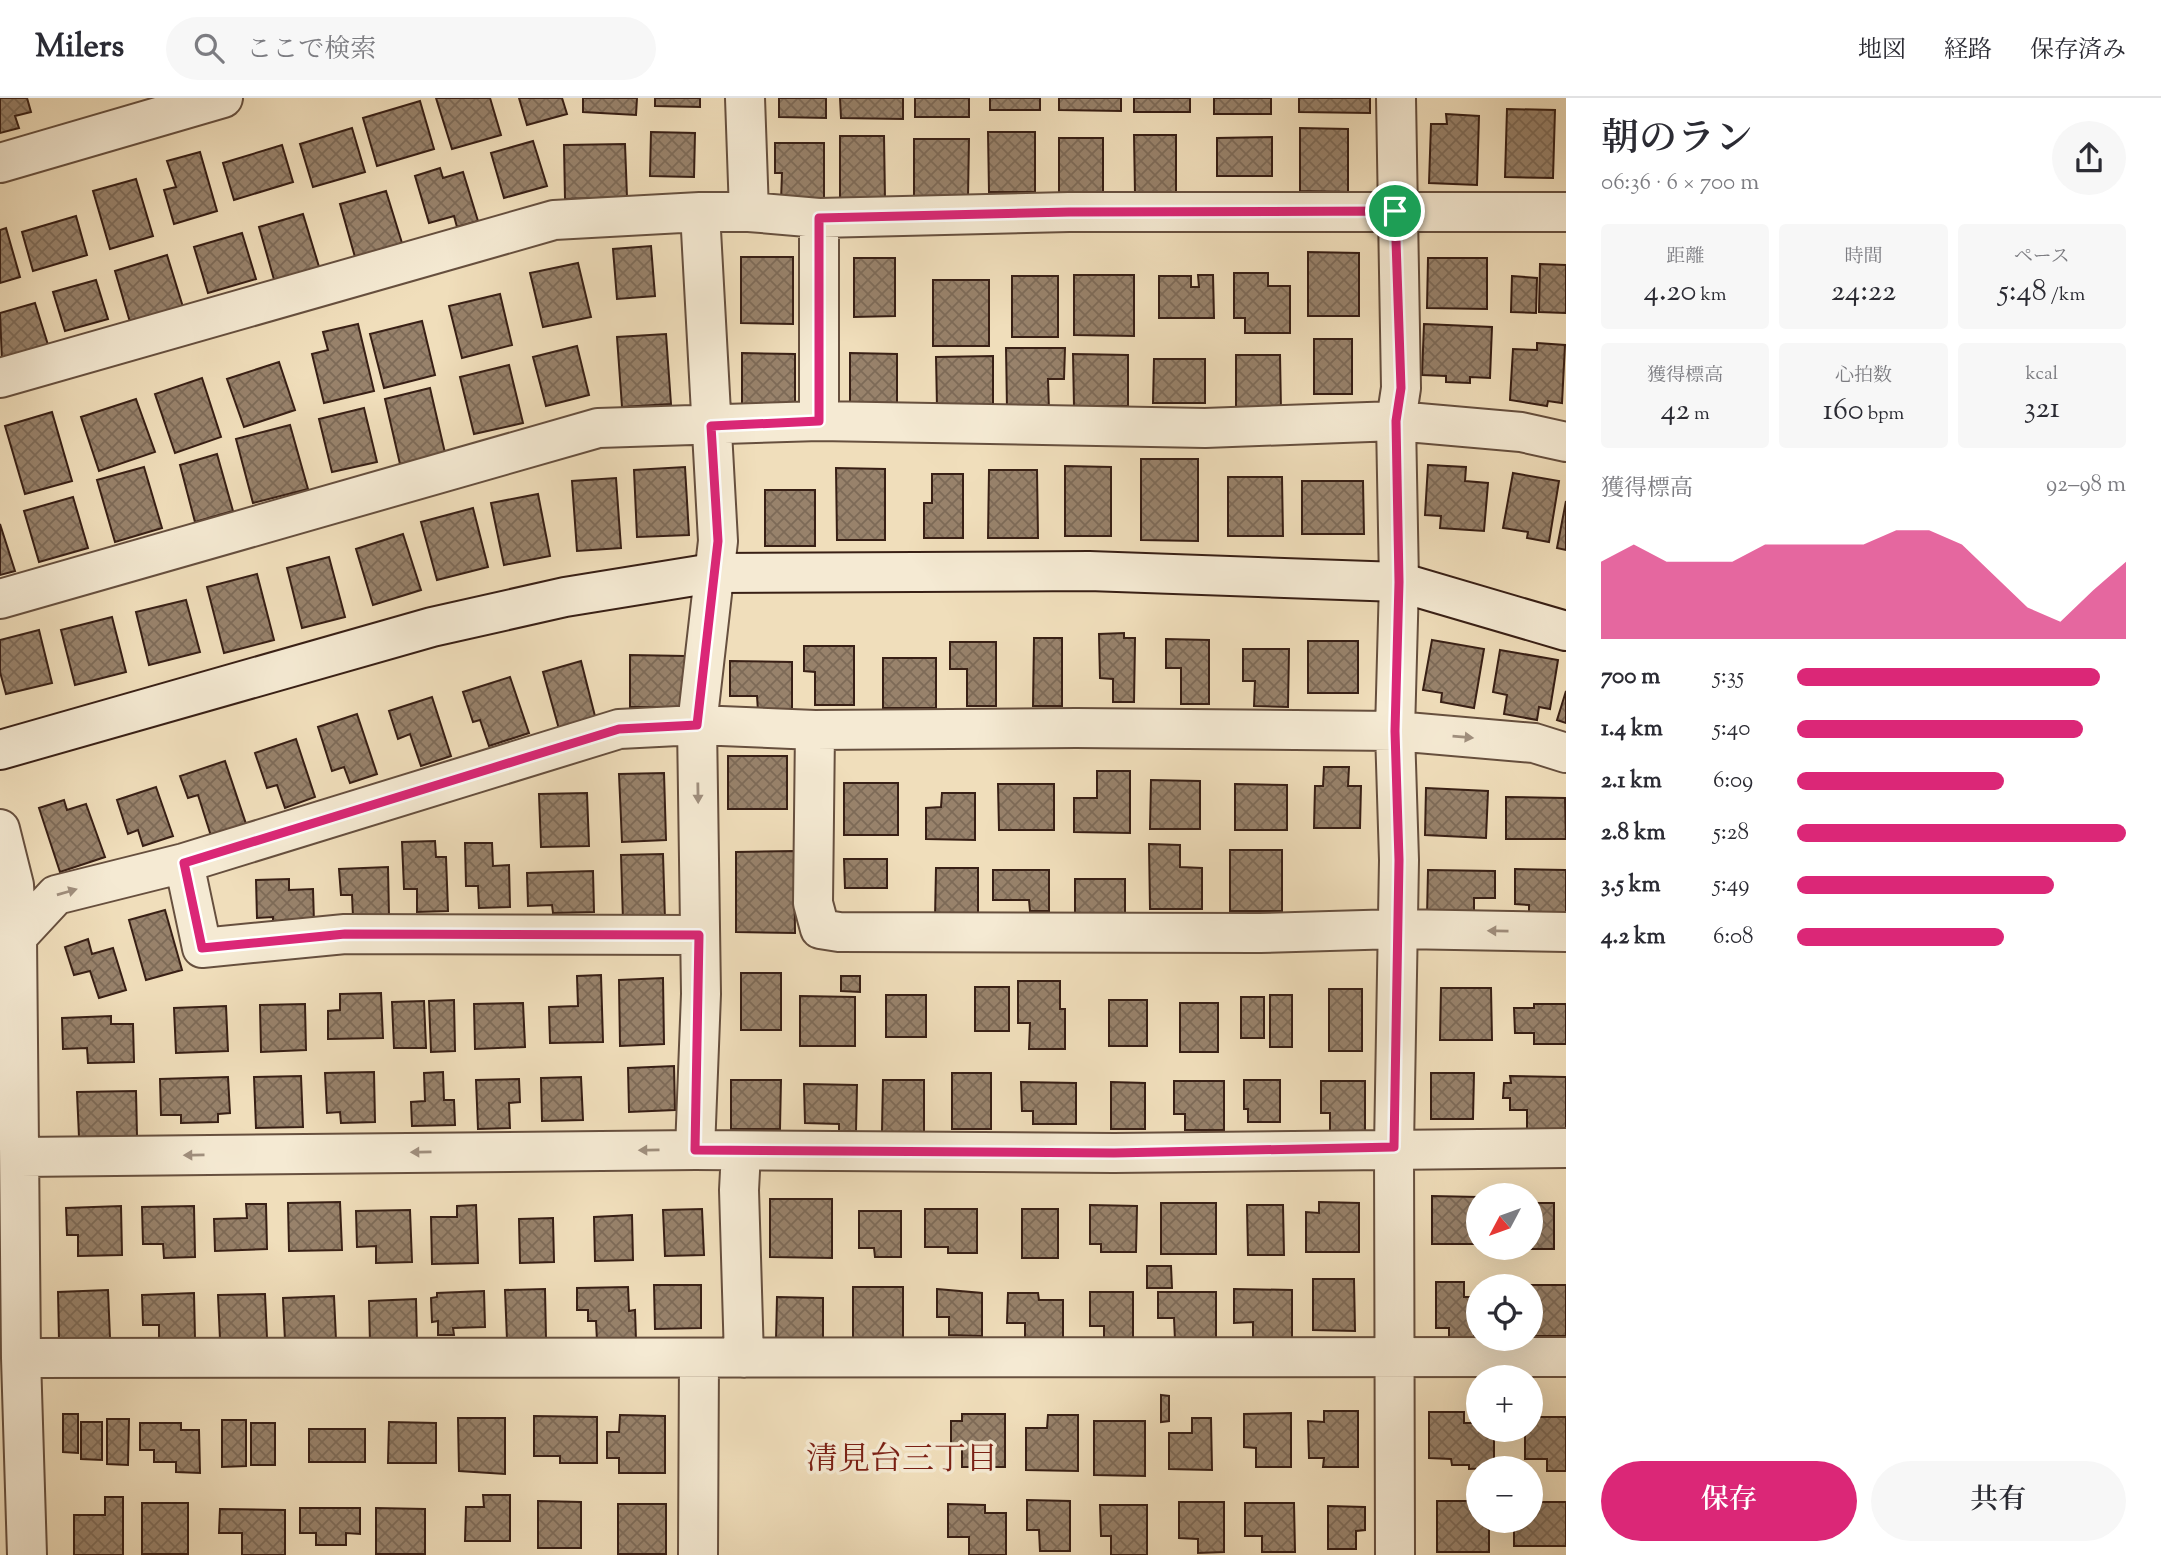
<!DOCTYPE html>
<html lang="ja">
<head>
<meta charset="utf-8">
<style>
  :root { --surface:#fff; --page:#f7f7f7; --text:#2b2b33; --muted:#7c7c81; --line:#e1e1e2; --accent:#db2777 }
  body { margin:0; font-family:"Sorts Mill Goudy","Noto Serif JP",serif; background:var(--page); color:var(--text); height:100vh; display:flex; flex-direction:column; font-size:26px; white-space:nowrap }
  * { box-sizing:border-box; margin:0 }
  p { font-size:23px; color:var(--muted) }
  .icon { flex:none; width:38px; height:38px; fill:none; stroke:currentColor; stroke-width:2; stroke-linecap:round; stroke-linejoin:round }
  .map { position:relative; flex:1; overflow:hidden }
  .details { display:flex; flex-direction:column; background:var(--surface); width:595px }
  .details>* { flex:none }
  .needle { width:46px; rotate:229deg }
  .tools { position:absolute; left:1466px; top:1085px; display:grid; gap:14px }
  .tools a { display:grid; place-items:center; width:77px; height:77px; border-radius:50%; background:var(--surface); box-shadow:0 7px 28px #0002; font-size:35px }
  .pin { position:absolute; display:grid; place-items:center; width:60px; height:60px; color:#fff; margin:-30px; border:4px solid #fff; border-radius:50%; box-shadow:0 2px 7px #0007 }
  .round { display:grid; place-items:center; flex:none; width:74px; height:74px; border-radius:37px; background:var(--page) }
  .head { display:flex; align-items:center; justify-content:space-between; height:119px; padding:0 35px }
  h1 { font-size:38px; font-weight:600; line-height:52px }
  .stats { display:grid; grid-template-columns:repeat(3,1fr); gap:10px; height:119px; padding:7px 35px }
  .stats div { display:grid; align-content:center; border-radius:7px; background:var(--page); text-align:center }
  .stats b { font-size:30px; font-weight:600 }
  .stats small { font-size:19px; font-weight:400 }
  .stats p { font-size:19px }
  .chart { height:196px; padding:14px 35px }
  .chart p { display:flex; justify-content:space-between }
  .chart svg { width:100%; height:126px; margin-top:7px; fill:var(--accent); opacity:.7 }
  .action { display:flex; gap:14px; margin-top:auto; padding:14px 35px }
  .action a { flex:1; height:80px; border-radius:42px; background:var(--accent); color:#fff; font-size:28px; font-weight:600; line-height:80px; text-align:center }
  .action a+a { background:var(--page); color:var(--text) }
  ul { padding:0 35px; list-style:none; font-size:23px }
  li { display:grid; grid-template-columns:112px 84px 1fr; align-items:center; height:52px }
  li i { height:18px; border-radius:9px; background:var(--accent) }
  header { display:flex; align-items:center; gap:42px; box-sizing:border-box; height:98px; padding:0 35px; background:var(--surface); border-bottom:2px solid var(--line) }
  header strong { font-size:33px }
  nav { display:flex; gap:38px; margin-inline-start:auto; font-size:24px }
  .search { width:490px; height:63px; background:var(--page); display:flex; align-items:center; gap:18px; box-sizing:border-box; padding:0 24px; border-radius:38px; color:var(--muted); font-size:26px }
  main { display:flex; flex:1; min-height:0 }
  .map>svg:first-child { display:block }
  .building { fill:url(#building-cross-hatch); stroke:#381f15; stroke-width:2 }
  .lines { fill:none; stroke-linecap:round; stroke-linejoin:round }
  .street-casing { stroke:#664f3e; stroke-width:42 }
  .secondary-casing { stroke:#381f15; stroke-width:42 }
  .street { stroke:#f5ead3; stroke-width:38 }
  .secondary { stroke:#f5ead3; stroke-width:38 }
  .oneway { fill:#a08f7e }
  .route-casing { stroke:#fff; stroke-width:14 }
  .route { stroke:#db2777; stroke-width:9 }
  .labels { text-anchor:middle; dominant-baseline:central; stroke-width:7; stroke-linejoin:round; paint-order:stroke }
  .neighbourhood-label { font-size:32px; fill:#7a1f14; stroke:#f5ead3 }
</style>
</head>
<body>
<header>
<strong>Milers</strong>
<div class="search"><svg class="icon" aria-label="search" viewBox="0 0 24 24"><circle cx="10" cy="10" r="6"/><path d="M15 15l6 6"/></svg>ここで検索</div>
<nav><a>地図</a><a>経路</a><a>保存済み</a></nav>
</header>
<main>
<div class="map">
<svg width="1566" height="1457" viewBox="0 0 1566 1457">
  <defs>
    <pattern id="building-cross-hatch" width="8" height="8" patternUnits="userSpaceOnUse" patternTransform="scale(1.75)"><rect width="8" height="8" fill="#98826b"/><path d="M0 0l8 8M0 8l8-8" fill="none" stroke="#7d6a57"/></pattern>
  </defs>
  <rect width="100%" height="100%" fill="#f0debb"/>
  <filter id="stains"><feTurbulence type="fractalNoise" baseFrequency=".00286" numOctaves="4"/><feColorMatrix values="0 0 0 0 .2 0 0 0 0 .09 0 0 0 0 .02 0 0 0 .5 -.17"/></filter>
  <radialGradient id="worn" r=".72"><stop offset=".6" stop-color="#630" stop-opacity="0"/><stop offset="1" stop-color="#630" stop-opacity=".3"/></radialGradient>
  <!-- building -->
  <path class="building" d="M0 0H27L31 14 15 18 19 30 0 35Z
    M436 0H490L501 37 452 51Z
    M519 0H562L567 16 527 27Z
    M583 0H637L636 17 583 14Z
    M655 0H700V9L655 8Z
    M779 0H826V20L779 19Z
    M840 0H903V21L841 20Z
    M915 0H969V19H915Z
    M990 0H1040V12H990Z
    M1059 0H1121V13L1059 12Z
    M1134 0H1190V14H1134Z
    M1214 0H1271V16H1214Z
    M1299 0H1370V15L1299 14Z
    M420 3 434 51 377 68 363 20Z
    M1507 11 1555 12 1553 80 1505 79Z
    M1446 16 1479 18 1477 87 1429 85 1431 26H1447Z
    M352 30 365 74 313 89 300 46Z
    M1300 30 1348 31V94L1300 93Z
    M651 34 695 35 694 79 650 78Z
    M988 34H1035V94H989Z
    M1134 37H1176V96H1135Z
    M840 38H884L885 102H840Z
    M1272 39V78H1217V40Z
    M1059 40H1103V96L1059 95Z
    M914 41H969L968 100H914Z
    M533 43 547 88 504 100 491 55Z
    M775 45H824V103H781L782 75H775Z
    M625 46 627 99 565 101 564 47Z
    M282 47 293 84 234 102 223 65Z
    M200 54 217 113 174 126 164 92 176 89 167 63Z
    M440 70 443 80 463 74 478 123 457 129 454 118 429 125 415 78Z
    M136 81 153 138 110 151 93 93Z
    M386 93 402 145 355 159 340 106Z
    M303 116 320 172 275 185 259 129Z
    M76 118 87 157 33 173 22 134Z
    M6 130 20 179 0 185V132Z
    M242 135 256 181 208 195 194 149Z
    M651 148 655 198 617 201 613 151Z
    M1308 154 1359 155V218H1308Z
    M167 157 183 209 130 224 115 173Z
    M741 159H793V226L741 225Z
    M854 160H895V218L854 219Z
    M1428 160H1487V211L1427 210Z
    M578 165 591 219 543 229 530 175Z
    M1540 166 1566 167V215L1539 214Z
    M1234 175H1268V188H1290V235H1245V220H1234Z
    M1074 177H1134V238L1074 237Z
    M1198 177H1213L1214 220H1159V178H1191V189H1199Z
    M1012 178H1058V239H1012Z
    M1512 178 1537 180 1536 215 1511 214Z
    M96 182 108 221 65 233 53 194Z
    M933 182H989V248H933Z
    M500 196 512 247 462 260 449 208Z
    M35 205 49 250 2 264 0 215Z
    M422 223 435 277 384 290 370 236Z
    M358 226 374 293 324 305 312 256 328 252 323 234Z
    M1424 226 1492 229 1490 280 1470 279V285L1446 284V278L1422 277Z
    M666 236 671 306 622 309 617 239Z
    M1314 241H1352V296H1314Z
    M1537 245 1565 247 1562 305 1548 303 1547 308 1510 302 1513 251 1537 252Z
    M577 248 589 297 546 308 533 259Z
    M1006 250H1065L1064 281H1048L1049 312 1007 311Z
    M742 255 795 256V305H784V319H742Z
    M850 255 897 256V309H850Z
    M1073 256 1128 257V308H1074Z
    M1236 257H1280L1281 313 1236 312Z
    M993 258V309H937L936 259Z
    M1154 261H1205V305H1153Z
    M279 264 295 312 244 329 227 281Z
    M509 267 523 325 474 336 460 279Z
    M202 280 221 339 175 355 155 296Z
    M430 290 445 355 400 366 385 301Z
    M136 301 155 354 99 373 81 319Z
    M364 310 377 364 332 374 319 321Z
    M52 314 72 383 25 396 5 328Z
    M290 327 308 391 253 405 236 341Z
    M217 356 233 413 195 424 180 367Z
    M1141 361H1198V443L1141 442Z
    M1428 367 1466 369 1465 383 1488 385 1484 433 1440 430 1441 418 1425 417Z
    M1065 368 1111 369V438H1065Z
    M144 369 162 430 115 444 97 382Z
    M685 369 689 437 637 439 634 372Z
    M836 370 885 371V442H837Z
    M989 372H1037L1038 440H988Z
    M1513 375 1559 383 1549 444 1527 440 1528 434 1503 430Z
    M932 376H963V440H924V405H932Z
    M1228 379H1282L1283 438H1228Z
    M616 380 621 450 577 453 572 383Z
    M1302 383H1363L1364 436H1302Z
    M765 392H815V448H765Z
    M538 396 550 458 504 467 491 405Z
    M73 399 88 450 39 464 24 413Z
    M1566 403V452L1557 450Z
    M473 410 488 469 437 482 421 424Z
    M0 426 15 473 0 477Z
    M403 436 421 492 373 507 356 451Z
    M329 459 345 519 302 530 287 470Z
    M257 476 274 542 224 555 207 489Z
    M186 502 200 554 149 567 136 514Z
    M112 519 126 574 75 587 61 532Z
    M39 532 52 585 6 596 0 574V542Z
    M1124 535V540H1135L1134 604H1113V581L1100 580 1099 536Z
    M1034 540H1062V608H1033Z
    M1166 541 1209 542V606H1181V570H1166Z
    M1432 542 1484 551 1474 610 1441 604 1442 595 1423 592Z
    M1308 543H1358V595H1308Z
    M950 544H996V608H967V571H950Z
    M804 548H854V607H815V574L804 573Z
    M1243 551H1289L1288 609 1254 608 1255 583H1243Z
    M1500 552 1558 562 1550 611 1539 609 1537 622 1504 616 1507 597 1493 594Z
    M630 557 685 558V609H630Z
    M883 560H936V610H883Z
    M581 563 596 622 559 631 543 574Z
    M730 563 792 564V613H758L757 598H730Z
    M510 579 529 635 489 648 480 622 473 624 463 594Z
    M1566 593V625L1557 622Z
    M432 599 451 658 421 668 410 636 398 641 389 613Z
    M357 616 377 676 350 685 344 669 332 673 318 629Z
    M296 641 315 699 285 710 277 687 267 690 255 655Z
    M728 658H787V711H728Z
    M225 663 246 726 211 738 198 697 188 700 180 678Z
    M1324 669H1349L1348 688H1361L1360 730H1314L1315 688H1323Z
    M1097 673H1130V735L1074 734V700H1097Z
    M664 675 666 742 622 744 619 676Z
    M1151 682 1200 683V731H1150Z
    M844 685H898V737H844Z
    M998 686H1054V732H999Z
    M1235 686 1287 687V732H1235Z
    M156 689 173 738 143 748 138 732 128 736 117 702Z
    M1426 690 1488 693 1486 740 1425 737Z
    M587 695 589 748 541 749 539 696Z
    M942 695H975V742L926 741V710L941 709Z
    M1506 699 1565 700 1566 741H1506Z
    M64 702 67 712 86 706 105 759 60 774 39 710Z
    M435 743 436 759H446L448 813 417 814V791H404L402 744Z
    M465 745H492L493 768 509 767 510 809 479 810 478 788H466Z
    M1149 746 1180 747V769L1202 770V811H1150Z
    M1230 752H1282V813H1230Z
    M794 753 795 835 736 834V754Z
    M663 756 665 822 623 823 621 757Z
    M844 761H887V790H845Z
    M388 769 389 818 353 819 352 797H341L339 771Z
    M936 770H978V821H935Z
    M1515 771 1566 772V819H1529V807L1515 806Z
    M993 772H1049V813H1030L1029 802H993Z
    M1428 772 1495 773V800H1474V819H1427Z
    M593 773 594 814 553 815 552 807 528 808 527 775Z
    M289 781V792L313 791 314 824H273V819L257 820 256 782Z
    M1075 781H1125V817H1075Z
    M165 812 182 872 146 882 129 822Z
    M88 841 92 856 113 850 126 892 99 900 90 873 74 877 65 849Z
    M741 875H781V932H741Z
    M601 877 603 944 550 945 549 909 578 908 577 878Z
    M841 878H860V894L841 893Z
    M663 880 664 946 620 948 619 882Z
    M1018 883H1060V911H1065V951H1029L1030 925H1018Z
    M975 889H1009V933H975Z
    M1441 890H1491L1492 942H1440Z
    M1329 891H1362V953H1329Z
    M381 895 383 940 328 941V913L340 912V896Z
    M886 897H926V939H886Z
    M1270 897H1292V949H1270Z
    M800 898 855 899V948H800Z
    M1241 899H1264V940H1241Z
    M454 902 455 953 431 954 429 903Z
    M1109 902H1147V948H1109Z
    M424 903 426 950H394L392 904Z
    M523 905 525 949 475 951 474 906Z
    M1180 905H1218V954H1180Z
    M305 906 306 952 261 954 260 907Z
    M1534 906H1566V946H1534V935H1515L1514 910H1534Z
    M226 908 228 953 176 955 174 910Z
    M111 918V926H133L134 964 88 965 87 950 63 951 62 920Z
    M674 968 675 1012 629 1014 628 970Z
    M374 974 375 1024 341 1025 340 1014 327 1015 325 975Z
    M443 974 444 1002H454L455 1027 412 1028 411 1004 425 1003 424 975Z
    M952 975H991V1031H952Z
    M1431 975H1474L1473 1021H1431Z
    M301 978 303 1029 256 1030 254 979Z
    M1510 978 1566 979V1032L1527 1031V1012H1510V1000H1503L1504 985H1511Z
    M228 979 230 1015 218 1016V1024L181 1025V1017H161L160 981Z
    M581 979 583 1022 542 1023 541 980Z
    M519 981 520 1004 509 1005 510 1030 478 1031 476 982Z
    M731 982H781L780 1031H731Z
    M883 982H924V1034H882Z
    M1244 982H1280V1024H1248V1011H1244Z
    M1174 983H1224V1032H1185V1016H1174Z
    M1321 983H1365V1034L1330 1033V1015H1321Z
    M1021 984 1076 985V1026H1033V1013H1022Z
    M1111 984 1145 985V1031H1111Z
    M804 986 857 987 856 1033H839V1026L805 1025Z
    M136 993 137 1038 79 1039 77 994Z
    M1432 1098 1478 1099 1479 1146H1432Z
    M770 1101H832V1160L770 1159Z
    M340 1104 342 1152 289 1153 288 1105Z
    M1319 1104 1359 1105V1154H1306V1114L1319 1115Z
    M1161 1105H1216V1156H1161Z
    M1531 1105H1554V1151H1516L1531 1150Z
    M246 1106H266L267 1151 215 1153 214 1121 247 1120Z
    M476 1107 478 1165 432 1166 431 1119H457V1108Z
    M1090 1107 1137 1108 1136 1154H1101V1146H1090Z
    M1247 1107H1283L1284 1157H1248Z
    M121 1108 122 1157 78 1158V1137H67L66 1110Z
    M194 1108 195 1159 164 1160 163 1146H143L142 1109Z
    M702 1111 704 1157 665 1158 663 1112Z
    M925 1111H977V1155H948V1149H925Z
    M1022 1111H1058V1160H1022Z
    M410 1112 412 1164 376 1165V1148L357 1149 356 1113Z
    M859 1113H901V1159H875L874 1150H859Z
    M632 1117 633 1162 595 1163 594 1119Z
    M553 1120 554 1164 520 1165 519 1121Z
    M1147 1168H1171L1172 1190H1147Z
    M1313 1181H1354L1355 1233 1313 1232Z
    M1436 1184H1464V1199H1479V1231H1474V1240H1449V1230H1436Z
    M654 1187H701V1230L655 1231Z
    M1523 1187H1566V1238H1531V1188Z
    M628 1189 629 1213 635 1212 636 1242 597 1243 596 1223H588V1212H577V1190Z
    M853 1189H903V1241H853Z
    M545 1191 546 1241 507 1242 505 1192Z
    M937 1191 982 1195V1238L949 1237V1219H937Z
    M1234 1191 1292 1192V1244H1253V1224L1234 1225Z
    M108 1192 110 1240 59 1242 58 1194Z
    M484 1193 485 1229 453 1230 454 1237H438V1223L432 1224 431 1200 437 1199V1195Z
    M1090 1194H1133V1244H1104V1228H1090Z
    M1158 1194H1216V1243L1175 1242 1174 1220H1158Z
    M194 1195 195 1241H159V1227H143L142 1197Z
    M1008 1195H1038L1039 1202H1063V1246H1025V1225H1007Z
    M265 1196 267 1240 220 1241 218 1197Z
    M334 1198 336 1242 285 1243 283 1200Z
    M777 1199 823 1200V1242H776Z
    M416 1201 417 1244 370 1245 369 1203Z
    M1161 1297 1169 1298V1323L1161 1324Z
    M1324 1313H1358V1369H1323L1324 1360H1309L1308 1323 1324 1324Z
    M1429 1314H1464V1325H1479V1332H1494V1370L1469 1371V1367H1452L1451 1361 1429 1360Z
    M1291 1315V1369H1256V1350L1244 1349V1316Z
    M63 1316H78V1355L63 1354Z
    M962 1316H1005V1369H962V1348H951V1323H962Z
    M620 1317 665 1318V1375H619V1360H607V1334H619Z
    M1048 1317H1078V1373L1026 1372V1330H1047Z
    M534 1318 597 1319V1365H560V1358H534Z
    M1531 1319H1566V1373H1547V1361H1525V1332H1531Z
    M458 1320H505V1376L459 1373Z
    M1192 1320H1211L1212 1372 1169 1371V1335H1192Z
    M107 1321H129L128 1367 107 1366Z
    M222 1322H246V1368L222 1369Z
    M1094 1323H1145V1378L1094 1377Z
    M81 1324H102V1362L81 1361Z
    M389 1324 436 1325V1365H388Z
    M140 1325H181V1332H199L200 1375 176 1374V1364H154V1352H140Z
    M251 1325H275V1367H251Z
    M309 1331H365V1364H309Z
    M483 1397H510V1443H465L466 1409H484Z
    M105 1399H123V1457H74V1417H105Z
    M1027 1402 1070 1403V1453H1040L1039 1432H1027Z
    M538 1403 581 1404V1450H538Z
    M1437 1403H1479V1423H1489V1454H1437Z
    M1179 1404H1224V1454L1198 1455V1441L1179 1440Z
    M1531 1404H1566V1448H1514V1423H1531Z
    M142 1405H188V1456H142Z
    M1245 1405H1294L1295 1454H1262V1438H1245Z
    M618 1406H666V1456H618Z
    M948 1406 985 1407V1415H1006V1457H969V1439H948Z
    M1100 1407H1147V1457H1111V1438H1101Z
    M1328 1408 1365 1409V1432L1356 1433V1451H1328Z
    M300 1410H360V1436L346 1435V1447H316V1435H300Z
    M376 1410 425 1411V1456H376Z
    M220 1411 285 1412V1457H242V1435H219Z"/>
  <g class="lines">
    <!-- street casing -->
    <g class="street-casing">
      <path id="street" d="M745 0 749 114
        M0 65 223 0
        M819 120V323
        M0 280 554 122 700 114H749L819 120 1069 114H1566
        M0 501 598 330 819 323 1205 330 1396 323 1521 334 1566 344
        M815 632 813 805 820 831 839 834 1260 835 1398 831 1566 834
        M0 731 14 787 17 839 21 1260 27 1457
        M184 765 202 850 345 836 700 837
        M0 839H17L56 797 184 765 619 631 697 627 815 632 1076 630 1395 633 1534 645 1566 655
        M695 1052 701 896 697 627 718 443 700 114
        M741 1054 739 1092 744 1260
        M21 1059 695 1052 1114 1055 1566 1050
        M21 1260 1566 1259
        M698 1457 699 1261
        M1395 1457 1394 1049 1399 762 1395 633 1399 484 1396 323 1401 290 1396 0"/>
    </g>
    <!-- secondary casing -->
    <g class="secondary-casing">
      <path id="secondary" d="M0 652 432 529 565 499 713 475 1089 473 1399 484 1566 533"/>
    </g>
    <!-- street -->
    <use href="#street" class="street"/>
    <!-- secondary -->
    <use href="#secondary" class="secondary"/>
  </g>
  <!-- one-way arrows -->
  <defs><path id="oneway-solid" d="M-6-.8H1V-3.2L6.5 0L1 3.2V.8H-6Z" transform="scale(1.75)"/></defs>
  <g class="oneway">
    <use href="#oneway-solid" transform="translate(1463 639) rotate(5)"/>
    <use href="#oneway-solid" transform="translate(698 695) rotate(89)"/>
    <use href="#oneway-solid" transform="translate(67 794) rotate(-16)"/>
    <use href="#oneway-solid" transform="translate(1498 833) rotate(-179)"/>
    <use href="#oneway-solid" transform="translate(649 1052) rotate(179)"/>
    <use href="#oneway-solid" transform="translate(421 1054) rotate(179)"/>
    <use href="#oneway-solid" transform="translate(194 1057) rotate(179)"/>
  </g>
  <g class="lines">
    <!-- route casing -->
    <g class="route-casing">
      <path id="route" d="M1395 113 1401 290 1396 323 1399 484 1395 633 1399 762 1394 1049 1114 1055 695 1052 699 837 345 836 202 850 184 765 619 631 697 627 718 443 711 328 819 323V120L1069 114Z"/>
    </g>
    <!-- route -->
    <use href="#route" class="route"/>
  </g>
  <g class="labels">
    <!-- neighbourhood labels -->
    <g class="neighbourhood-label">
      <text x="902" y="1363">清見台三丁目</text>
    </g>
  </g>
  <rect width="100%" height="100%" filter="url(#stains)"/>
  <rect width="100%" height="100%" fill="url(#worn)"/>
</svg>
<div class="tools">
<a><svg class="needle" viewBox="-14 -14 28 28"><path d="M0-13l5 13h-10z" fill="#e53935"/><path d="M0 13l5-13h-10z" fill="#7c7c81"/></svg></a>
<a><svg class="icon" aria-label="locate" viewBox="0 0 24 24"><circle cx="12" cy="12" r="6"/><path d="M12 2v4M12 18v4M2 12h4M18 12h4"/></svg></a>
<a>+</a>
<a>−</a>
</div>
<div class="pin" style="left:1395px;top:113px;background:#1e9e55"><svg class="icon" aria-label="arrive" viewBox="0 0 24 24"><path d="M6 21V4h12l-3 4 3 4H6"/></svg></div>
</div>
<section class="details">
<div class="head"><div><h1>朝のラン</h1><p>06:36 · 6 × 700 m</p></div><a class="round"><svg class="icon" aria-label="share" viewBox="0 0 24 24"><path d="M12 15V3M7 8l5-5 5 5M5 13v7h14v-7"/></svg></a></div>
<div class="stats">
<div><p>距離</p><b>4.20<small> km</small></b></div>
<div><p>時間</p><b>24:22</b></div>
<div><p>ペース</p><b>5:48<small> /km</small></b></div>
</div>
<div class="stats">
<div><p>獲得標高</p><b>42<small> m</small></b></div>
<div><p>心拍数</p><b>160<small> bpm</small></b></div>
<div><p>kcal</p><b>321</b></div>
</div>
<div class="chart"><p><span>獲得標高</span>92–98 m</p>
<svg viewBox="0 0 160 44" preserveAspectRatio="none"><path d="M0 44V17L10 11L20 17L30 17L40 17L50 11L60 11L70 11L80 11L90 6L100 6L110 11L120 22L130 33L140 38L150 27L160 17V44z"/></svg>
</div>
<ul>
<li><b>700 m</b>5:35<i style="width:92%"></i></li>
<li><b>1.4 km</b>5:40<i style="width:87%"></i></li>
<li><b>2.1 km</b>6:09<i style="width:63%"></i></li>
<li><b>2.8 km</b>5:28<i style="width:100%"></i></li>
<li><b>3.5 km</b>5:49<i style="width:78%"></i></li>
<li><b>4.2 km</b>6:08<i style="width:63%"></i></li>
</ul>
<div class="action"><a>保存</a><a>共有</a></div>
</section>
</main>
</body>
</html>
